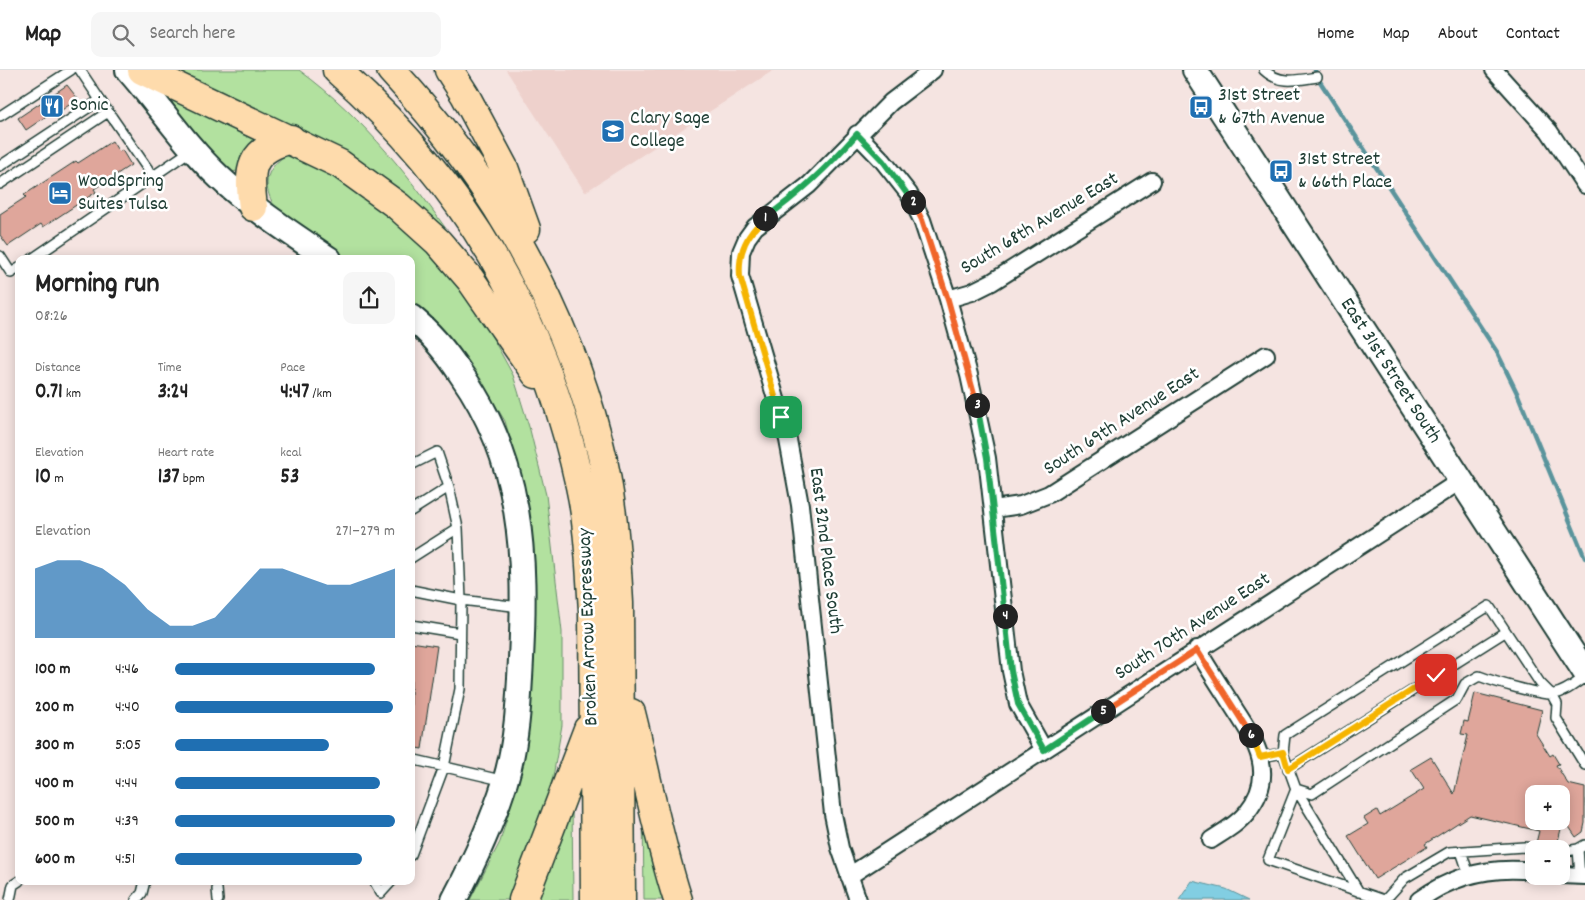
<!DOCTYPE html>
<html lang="en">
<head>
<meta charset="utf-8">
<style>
  :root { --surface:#fff; --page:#f6f6f6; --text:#222; --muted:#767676; --line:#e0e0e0; --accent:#1f6fb2 }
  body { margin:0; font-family:Dekko,sans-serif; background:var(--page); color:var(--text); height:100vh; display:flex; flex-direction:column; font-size:19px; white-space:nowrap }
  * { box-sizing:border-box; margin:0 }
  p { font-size:16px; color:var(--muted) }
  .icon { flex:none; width:28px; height:28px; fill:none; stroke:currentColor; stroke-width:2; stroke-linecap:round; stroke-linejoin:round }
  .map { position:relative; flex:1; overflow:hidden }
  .drawer { position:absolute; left:15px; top:185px; width:400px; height:630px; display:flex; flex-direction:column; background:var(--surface); border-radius:10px; box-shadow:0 2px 12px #0003 }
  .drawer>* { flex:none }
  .tools { position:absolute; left:1525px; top:715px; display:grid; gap:10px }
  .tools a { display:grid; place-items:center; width:45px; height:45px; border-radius:10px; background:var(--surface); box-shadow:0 2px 12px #0003; font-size:25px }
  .pin { position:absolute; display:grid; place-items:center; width:42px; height:42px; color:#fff; margin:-21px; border-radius:10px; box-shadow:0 2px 8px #0006 }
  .km { position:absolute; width:25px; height:25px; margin:-12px; border-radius:50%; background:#222; color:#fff; font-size:14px; line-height:25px; text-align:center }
  .round { display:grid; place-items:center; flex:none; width:52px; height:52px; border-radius:10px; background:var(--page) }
  .summary { display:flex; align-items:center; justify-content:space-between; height:85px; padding:0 20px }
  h1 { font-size:28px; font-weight:700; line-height:38px }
  .figures { display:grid; grid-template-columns:repeat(3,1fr); gap:8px; height:85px; padding:5px 20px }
  .figures div { display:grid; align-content:center }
  .figures b { font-size:21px; font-weight:700 }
  .figures small { font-size:14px; font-weight:400 }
  .figures p { font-size:14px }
  .chart { height:140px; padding:10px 20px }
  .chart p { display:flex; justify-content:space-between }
  .chart svg { width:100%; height:90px; margin-top:5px; fill:var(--accent); opacity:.7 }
  ul { padding:0 20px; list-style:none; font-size:16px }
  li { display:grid; grid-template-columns:80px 60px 1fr; align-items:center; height:38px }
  li i { height:12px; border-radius:6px; background:var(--accent) }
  header { display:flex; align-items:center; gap:30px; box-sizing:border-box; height:70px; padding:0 25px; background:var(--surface); border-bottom:1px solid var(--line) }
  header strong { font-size:24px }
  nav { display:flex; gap:28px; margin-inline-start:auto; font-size:18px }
  .search { width:350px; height:45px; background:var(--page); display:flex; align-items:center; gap:12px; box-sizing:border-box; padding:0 18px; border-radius:10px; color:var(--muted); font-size:19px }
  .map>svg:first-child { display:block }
  .built { fill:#eed1cc }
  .green { fill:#b2e19f; stroke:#688f6a }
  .water { fill:#82cee2; stroke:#5a949c }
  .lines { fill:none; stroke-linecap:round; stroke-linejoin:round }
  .stream { stroke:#5a949c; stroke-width:4.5 }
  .building { fill:#dfa69b; stroke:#1f3d34 }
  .lane-casing { stroke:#1f3d34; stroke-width:12 }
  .street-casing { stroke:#1f3d34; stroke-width:20 }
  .secondary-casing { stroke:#1f3d34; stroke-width:28 }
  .highway-casing { stroke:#1f3d34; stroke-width:31 }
  .lane { stroke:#fff; stroke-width:9 }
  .street { stroke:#fff; stroke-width:16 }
  .secondary { stroke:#fff; stroke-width:24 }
  .highway { stroke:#fedbac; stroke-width:28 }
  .split-1-casing { stroke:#fff; stroke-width:10 }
  .split-2-casing { stroke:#fff; stroke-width:10 }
  .split-3-casing { stroke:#fff; stroke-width:10 }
  .split-4-casing { stroke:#fff; stroke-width:10 }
  .split-5-casing { stroke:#fff; stroke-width:10 }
  .split-6-casing { stroke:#fff; stroke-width:10 }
  .split-7-casing { stroke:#fff; stroke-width:10 }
  .split-1 { stroke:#f5b400; stroke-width:6 }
  .split-2 { stroke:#22a559; stroke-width:6 }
  .split-3 { stroke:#f0652b; stroke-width:6 }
  .split-4 { stroke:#22a559; stroke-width:6 }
  .split-5 { stroke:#22a559; stroke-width:6 }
  .split-6 { stroke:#f0652b; stroke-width:6 }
  .split-7 { stroke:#f5b400; stroke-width:6 }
  .labels { text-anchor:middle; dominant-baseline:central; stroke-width:5; stroke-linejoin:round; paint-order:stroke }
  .poi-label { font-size:20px; fill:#1f3d34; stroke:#fff; text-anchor:start }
  .street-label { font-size:20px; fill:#1f3d34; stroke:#fff }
</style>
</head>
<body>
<header>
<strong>Map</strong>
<div class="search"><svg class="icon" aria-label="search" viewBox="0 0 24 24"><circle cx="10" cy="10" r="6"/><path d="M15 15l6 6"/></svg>Search here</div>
<nav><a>Home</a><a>Map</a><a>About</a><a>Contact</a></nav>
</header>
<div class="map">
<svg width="1585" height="830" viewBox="0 0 1585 830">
  <rect width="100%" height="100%" fill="#f5e4e1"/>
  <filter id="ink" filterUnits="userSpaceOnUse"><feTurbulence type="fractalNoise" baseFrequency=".02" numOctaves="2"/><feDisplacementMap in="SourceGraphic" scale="10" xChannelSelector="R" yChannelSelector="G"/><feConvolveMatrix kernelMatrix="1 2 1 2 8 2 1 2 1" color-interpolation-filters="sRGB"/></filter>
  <g filter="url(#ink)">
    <!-- built -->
    <path class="built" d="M506 0H774L585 122Z"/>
    <!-- green -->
    <path class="green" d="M159 0H299C365 48 415 113 460 179L433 159Z
      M178 26 259 68 239 101 228 102 213 89 172 33Z
      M289 83 343 108 416 167 457 211 486 256 513 305 530 360 546 425 562 562V655L553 707 534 773 511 830H470L500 772 520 703 534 592 535 498 520 404 505 351 477 306 430 249 411 235V189H347L275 137C260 113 267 97 289 83Z
      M572 731 573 830H530Z
      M643 739 671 830H644Z"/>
    <!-- water -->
    <path class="water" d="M1192 811 1226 819 1249 830H1179Z"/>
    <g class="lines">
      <!-- stream -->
      <path class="stream" d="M1315 0 1317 7 1497 282 1518 325 1585 488"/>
    </g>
    <!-- building -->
    <path class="building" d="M67 15 78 29 53 46 51 43 26 60 18 48Z
      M112 71 119 82 122 80 131 95 94 119 96 122 43 157 41 154 8 176 0 165V144L26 127 24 125 76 91 78 93Z
      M411 572 437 576 422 679 411 677Z
      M1475 623 1542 640 1536 664 1550 686 1553 684 1559 694 1556 695 1568 714 1585 718V753L1583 762 1576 767 1561 745V724H1534V751H1563L1556 779 1540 776 1536 773 1539 761 1470 745 1425 774 1427 777 1375 809 1348 766 1368 754 1364 748 1377 740 1380 746 1424 719 1411 699 1431 687 1454 724 1468 665 1461 664 1464 651 1468 652Z"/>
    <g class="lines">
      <!-- lane casing -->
      <g class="lane-casing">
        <path id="lane" d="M1264 0C1280 15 1297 10 1317 7
          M100 30 154 108
          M0 46 71 0
          M0 96 100 30 80 0
          M0 114 108 42
          M0 186 11 203 19 198
          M32 189 193 79
          M411 395 437 382 449 417 458 458 461 530 460 619 444 697 411 785
          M411 441 449 417
          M411 488 458 458
          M411 520 461 530 520 537
          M411 555 460 563
          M1283 683 1285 665 1489 536 1540 613 1552 625 1557 634 1556 648 1585 695
          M1261 687 1283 683 1296 719 1268 790 1384 830
          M411 689 505 711
          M1288 699 1505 562
          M1296 719 1312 724 1457 629 1465 614 1479 606C1492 611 1542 626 1554 624 1566 622 1576 613 1585 607
          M1296 719 1359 822
          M1578 779 1580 806
          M1461 781 1469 805
          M1561 782 1578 779 1585 775
          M374 811 381 823 392 811
          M217 819 218 830
          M10 830 13 815 19 811
          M136 830 142 823 145 811
          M1385 830 1405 808 1449 782 1524 777 1535 779"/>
      </g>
      <!-- street casing -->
      <g class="street-casing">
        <path id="street" d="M1494 0 1549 61 1585 115
          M857 64 883 91 909 124 922 150 948 229 969 305 987 388 1011 601 1018 634 1044 680
          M948 229 972 222 992 212 1152 111
          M994 439 1021 435 1049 424 1266 285
          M1197 579C1208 598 1220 616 1232 635 1254 669 1279 703 1247 742 1238 754 1223 762 1211 770
          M1561 805 1585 806
          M849 806 1460 411
          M858 830 840 778 833 744 800 435 788 370 740 206 741 182 747 168 755 157 809 115 891 32 933 0
          M1419 830C1453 805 1492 796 1534 801"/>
      </g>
      <!-- secondary casing -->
      <g class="secondary-casing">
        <path id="secondary" d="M128 0C159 35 185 75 219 107 253 139 291 163 329 189
          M1195 0 1585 602
          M411 247C431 263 447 283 461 304 523 392 526 486 521 589 519 630 517 673 505 712 492 753 474 792 454 830"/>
      </g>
      <!-- highway casing -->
      <g class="highway-casing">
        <path id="highway" d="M142 0 340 94 398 136 438 172 470 209 536 304
          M337 0C467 115 543 247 580 416 589 456 590 499 593 540L595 830
          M391 0C490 107 561 227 598 369 612 422 616 479 619 533L621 830
          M449 0 465 25 504 98 526 159
          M253 137C248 99 249 80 291 69
          M631 643C647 706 658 769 678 830
          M523 830 588 659"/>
      </g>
      <!-- lane -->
      <use href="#lane" class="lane"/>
      <!-- street -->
      <use href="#street" class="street"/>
      <!-- secondary -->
      <use href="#secondary" class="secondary"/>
      <!-- highway -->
      <use href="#highway" class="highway"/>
    </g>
  </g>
  <g class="lines" filter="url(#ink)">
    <!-- split-1 casing -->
    <g class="split-1-casing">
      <path id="split-1" d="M765 148C747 164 738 181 740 206L781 347"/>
    </g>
    <!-- split-2 casing -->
    <g class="split-2-casing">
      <path id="split-2" d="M765 148C801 123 828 97 857 64L883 91 913 132"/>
    </g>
    <!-- split-3 casing -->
    <g class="split-3-casing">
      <path id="split-3" d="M913 132 922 150 948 230 977 335"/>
    </g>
    <!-- split-4 casing -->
    <g class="split-4-casing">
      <path id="split-4" d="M977 335 987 388 1005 546"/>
    </g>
    <!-- split-5 casing -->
    <g class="split-5-casing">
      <path id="split-5" d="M1005 546 1011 601 1018 634 1044 680 1103 641"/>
    </g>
    <!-- split-6 casing -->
    <g class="split-6-casing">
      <path id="split-6" d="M1103 641 1197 580 1251 665"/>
    </g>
    <!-- split-7 casing -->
    <g class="split-7-casing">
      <path id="split-7" d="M1251 665 1260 687 1283 682 1288 699 1436 605"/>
    </g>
    <!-- split-1 -->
    <use href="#split-1" class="split-1"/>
    <!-- split-2 -->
    <use href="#split-2" class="split-2"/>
    <!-- split-3 -->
    <use href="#split-3" class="split-3"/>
    <!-- split-4 -->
    <use href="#split-4" class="split-4"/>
    <!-- split-5 -->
    <use href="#split-5" class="split-5"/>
    <!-- split-6 -->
    <use href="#split-6" class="split-6"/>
    <!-- split-7 -->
    <use href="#split-7" class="split-7"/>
  </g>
  <!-- icons -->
  <defs>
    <g id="restaurant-square" transform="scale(1.25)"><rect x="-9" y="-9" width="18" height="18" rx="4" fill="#1f6fb2" stroke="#fff"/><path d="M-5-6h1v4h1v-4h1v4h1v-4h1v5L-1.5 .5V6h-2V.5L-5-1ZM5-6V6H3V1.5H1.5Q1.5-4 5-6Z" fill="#fff"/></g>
    <g id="bus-square" transform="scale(1.25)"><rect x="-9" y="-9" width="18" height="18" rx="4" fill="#1f6fb2" stroke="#fff"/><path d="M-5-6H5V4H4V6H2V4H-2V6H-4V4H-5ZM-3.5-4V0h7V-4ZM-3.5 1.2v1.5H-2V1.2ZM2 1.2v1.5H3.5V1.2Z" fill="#fff"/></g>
    <g id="university-square" transform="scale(1.25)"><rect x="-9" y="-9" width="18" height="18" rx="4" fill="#1f6fb2" stroke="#fff"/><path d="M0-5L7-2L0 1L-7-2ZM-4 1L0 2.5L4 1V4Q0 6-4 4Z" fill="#fff"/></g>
    <g id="hotel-square" transform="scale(1.25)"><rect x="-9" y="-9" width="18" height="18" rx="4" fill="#1f6fb2" stroke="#fff"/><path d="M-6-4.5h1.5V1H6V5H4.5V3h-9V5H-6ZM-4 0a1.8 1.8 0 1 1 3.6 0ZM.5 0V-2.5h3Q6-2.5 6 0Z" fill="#fff"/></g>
  </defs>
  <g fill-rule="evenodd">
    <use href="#restaurant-square" x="52" y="36"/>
    <use href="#bus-square" x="1201" y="37"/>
    <use href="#university-square" x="613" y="61"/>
    <use href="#bus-square" x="1281" y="101"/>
    <use href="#hotel-square" x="60" y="123"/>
  </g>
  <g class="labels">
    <!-- poi labels -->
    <g class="poi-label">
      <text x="1218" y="26">31st Street<tspan x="1218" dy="23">&amp; 67th Avenue</tspan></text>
      <text x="70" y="36">Sonic</text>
      <text x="630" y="49">Clary Sage<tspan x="630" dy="23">College</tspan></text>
      <text x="1298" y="90">31st Street<tspan x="1298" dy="23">&amp; 66th Place</tspan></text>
      <text x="78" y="112">WoodSpring<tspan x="78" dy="23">Suites Tulsa</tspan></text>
    </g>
    <!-- street labels -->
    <g class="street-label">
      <text transform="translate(1040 154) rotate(-31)">South 68th Avenue East</text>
      <text transform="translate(1390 301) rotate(57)">East 31st Street South</text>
      <text transform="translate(1122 352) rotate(-33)">South 69th Avenue East</text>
      <text transform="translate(825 481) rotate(83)">East 32nd Place South</text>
      <text transform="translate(589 557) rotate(-92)">Broken Arrow Expressway</text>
      <text transform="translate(1193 557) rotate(-33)">South 70th Avenue East</text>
    </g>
  </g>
</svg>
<div class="tools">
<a>+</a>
<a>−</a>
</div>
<div class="pin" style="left:781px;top:347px;background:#1e9e55"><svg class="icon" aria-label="arrive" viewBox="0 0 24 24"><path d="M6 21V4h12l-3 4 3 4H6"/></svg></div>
<div class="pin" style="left:1436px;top:605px;background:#d93025"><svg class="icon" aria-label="check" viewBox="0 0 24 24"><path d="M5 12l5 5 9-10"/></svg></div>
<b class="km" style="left:765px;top:148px">1</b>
<b class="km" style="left:913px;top:132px">2</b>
<b class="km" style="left:977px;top:335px">3</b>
<b class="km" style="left:1005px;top:546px">4</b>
<b class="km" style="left:1103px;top:641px">5</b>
<b class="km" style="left:1251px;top:665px">6</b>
<section class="drawer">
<div class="summary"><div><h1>Morning run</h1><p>08:26</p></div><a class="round"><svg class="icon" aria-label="share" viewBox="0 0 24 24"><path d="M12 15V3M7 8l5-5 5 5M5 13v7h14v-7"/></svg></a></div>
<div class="figures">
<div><p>Distance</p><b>0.71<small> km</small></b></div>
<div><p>Time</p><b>3:24</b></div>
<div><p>Pace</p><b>4:47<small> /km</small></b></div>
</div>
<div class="figures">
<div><p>Elevation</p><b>10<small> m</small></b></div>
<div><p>Heart rate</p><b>137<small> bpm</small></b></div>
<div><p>kcal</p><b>53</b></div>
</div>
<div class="chart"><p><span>Elevation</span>271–279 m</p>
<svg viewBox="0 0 160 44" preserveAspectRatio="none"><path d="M0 44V10L10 6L20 6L30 10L40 18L50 30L60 38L70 38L80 34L90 22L100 10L110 10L120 14L130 18L140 18L150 14L160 10V44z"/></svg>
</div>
<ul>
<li><b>100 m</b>4:46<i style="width:91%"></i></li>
<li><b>200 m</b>4:40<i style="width:99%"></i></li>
<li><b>300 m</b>5:05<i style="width:70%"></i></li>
<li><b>400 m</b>4:44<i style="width:93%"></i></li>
<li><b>500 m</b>4:39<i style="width:100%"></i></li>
<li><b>600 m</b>4:51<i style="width:85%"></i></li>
</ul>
</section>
</div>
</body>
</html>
